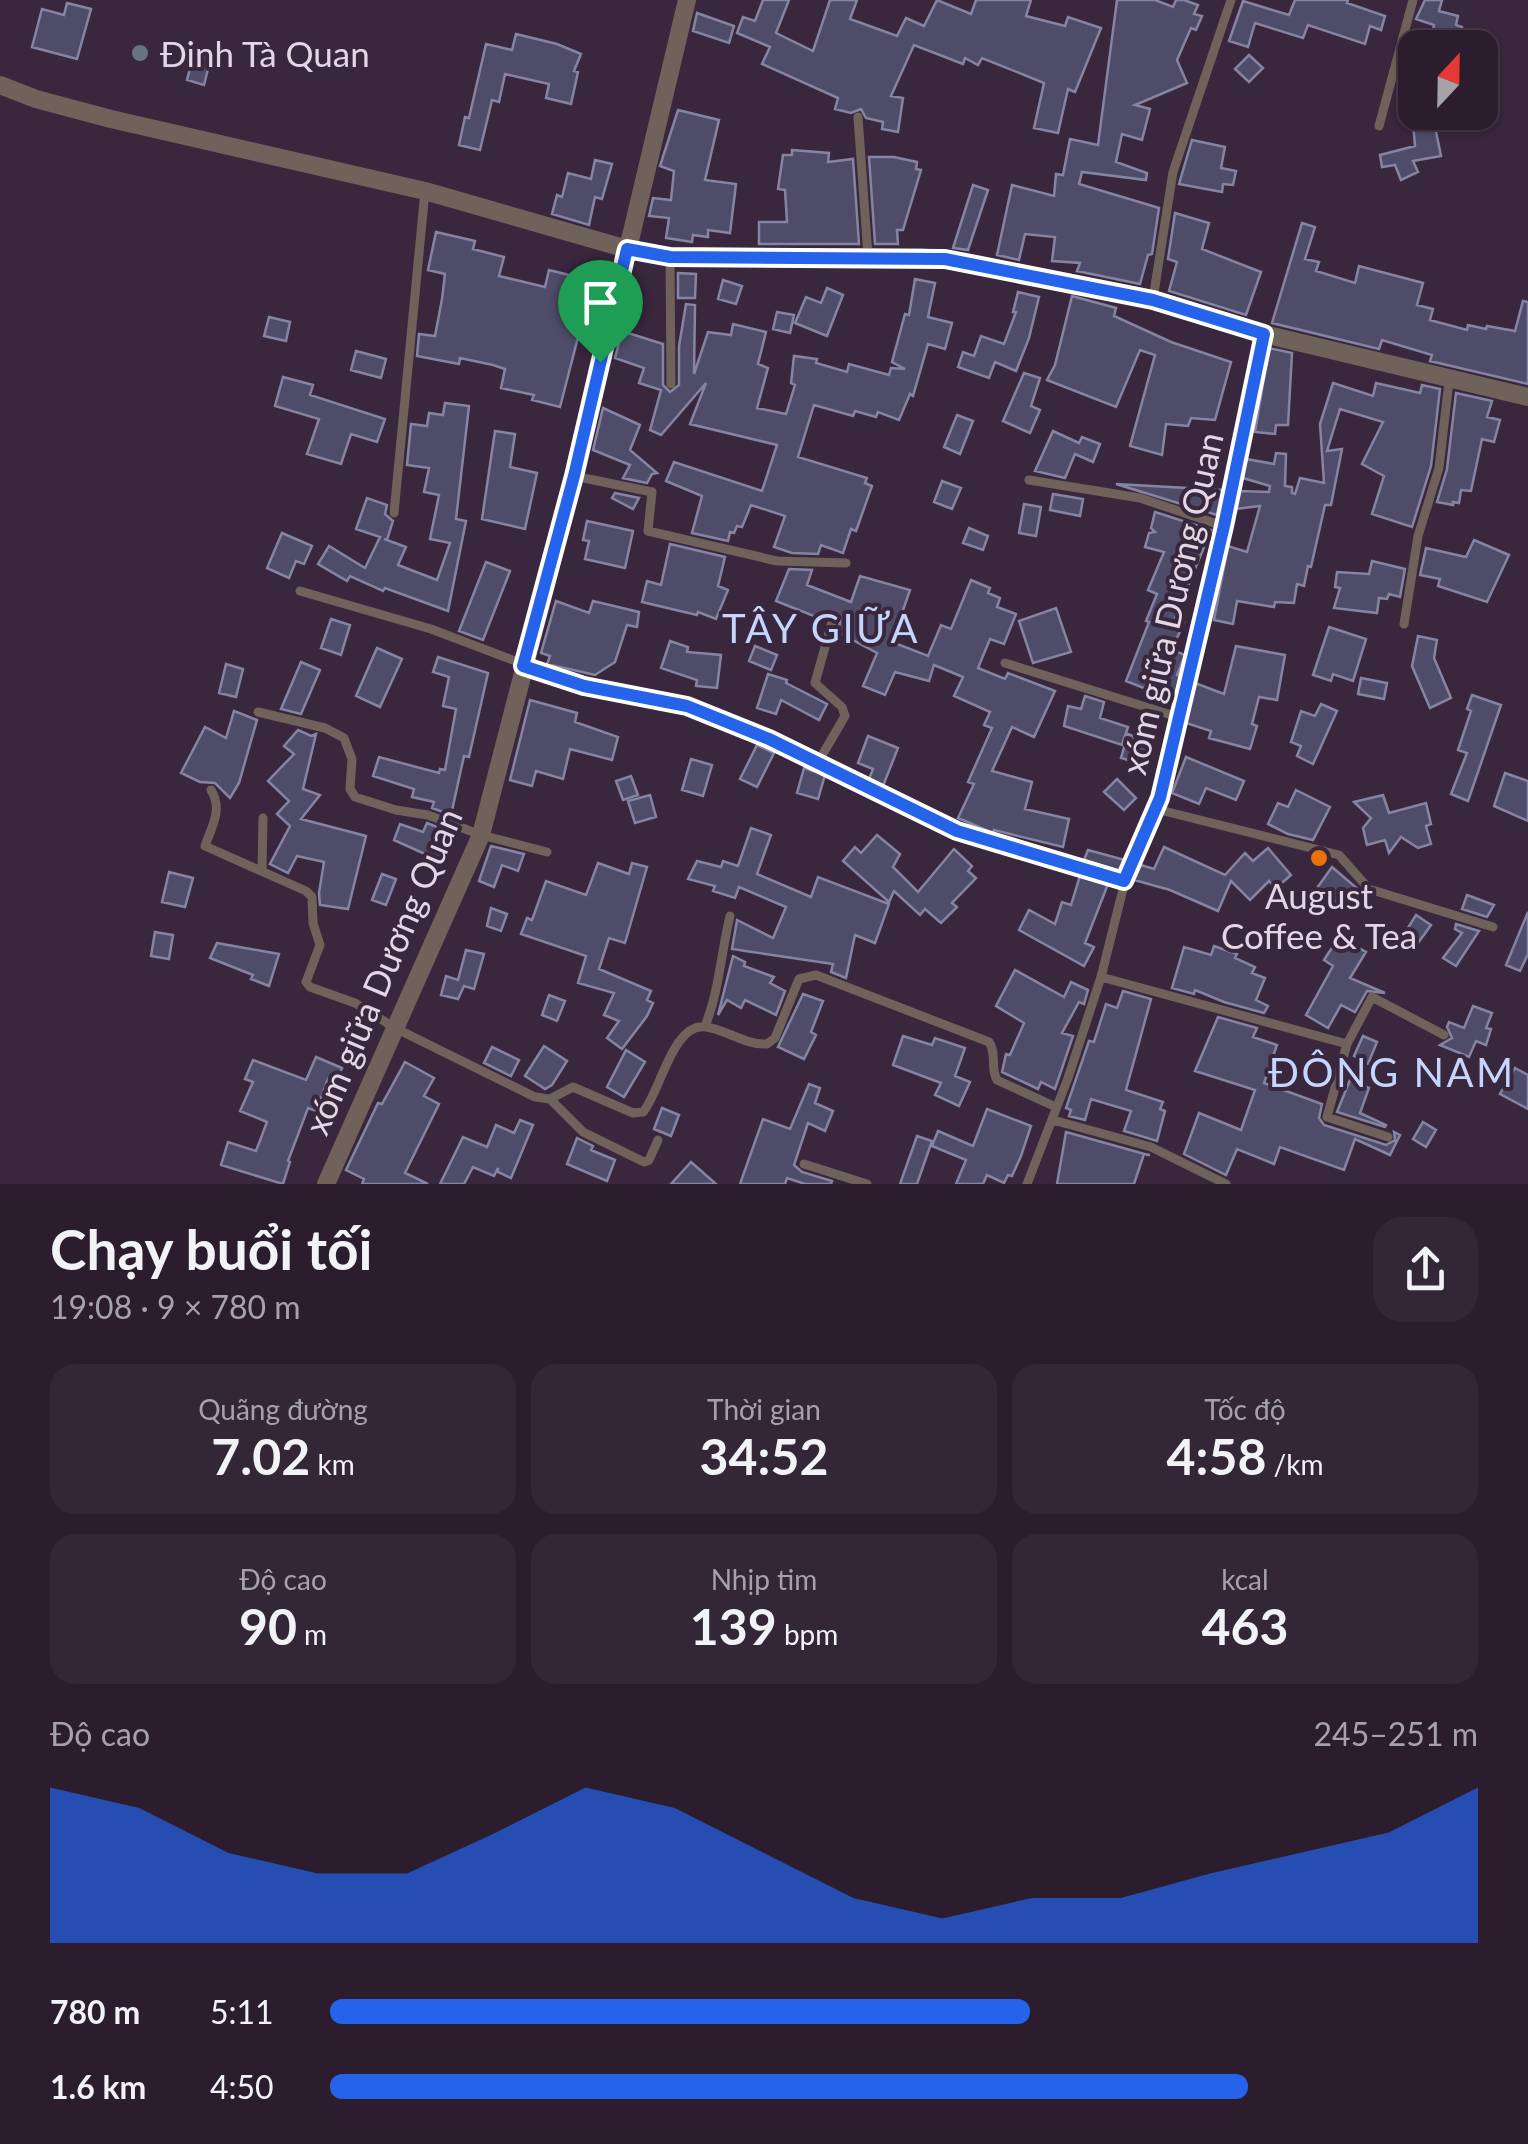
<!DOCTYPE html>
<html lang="vi">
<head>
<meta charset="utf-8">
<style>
  :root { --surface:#2b1d2e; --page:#332636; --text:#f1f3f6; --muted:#a6a2aa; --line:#473b4a; --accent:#2563eb }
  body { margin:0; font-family:Lato,sans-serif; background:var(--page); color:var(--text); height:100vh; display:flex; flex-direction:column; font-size:38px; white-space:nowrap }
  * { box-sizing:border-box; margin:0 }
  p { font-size:32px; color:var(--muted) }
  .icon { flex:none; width:55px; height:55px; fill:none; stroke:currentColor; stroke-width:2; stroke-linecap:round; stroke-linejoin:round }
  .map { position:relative; height:1184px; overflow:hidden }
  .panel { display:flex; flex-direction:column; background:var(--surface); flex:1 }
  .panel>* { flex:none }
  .needle { width:65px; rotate:22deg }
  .fabs { position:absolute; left:1398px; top:30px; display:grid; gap:20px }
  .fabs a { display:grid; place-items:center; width:100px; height:100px; border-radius:20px; background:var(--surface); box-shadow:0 2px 8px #0004,0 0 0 2px var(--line); font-size:50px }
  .pin { position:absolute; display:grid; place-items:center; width:85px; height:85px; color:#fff; margin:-102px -42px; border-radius:50% 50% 50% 0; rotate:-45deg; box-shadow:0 0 10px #0007 }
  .pin .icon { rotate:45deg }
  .round { display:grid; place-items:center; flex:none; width:105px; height:105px; border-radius:30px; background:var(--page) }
  .head { display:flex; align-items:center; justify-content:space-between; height:170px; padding:0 50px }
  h1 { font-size:55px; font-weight:700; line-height:75px }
  .stats { display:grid; grid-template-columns:repeat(3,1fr); gap:15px; height:170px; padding:10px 50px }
  .stats div { display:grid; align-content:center; border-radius:25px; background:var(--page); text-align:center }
  .stats b { font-size:50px; font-weight:700 }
  .stats small { font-size:28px; font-weight:400 }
  .stats p { font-size:28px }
  .chart { height:280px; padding:20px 50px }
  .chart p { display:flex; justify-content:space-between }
  .chart svg { width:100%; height:180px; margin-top:10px; fill:var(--accent); opacity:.7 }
  ul { padding:0 50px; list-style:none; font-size:32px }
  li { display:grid; grid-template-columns:160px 120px 1fr; align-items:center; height:75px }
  li i { height:25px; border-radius:12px; background:var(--accent) }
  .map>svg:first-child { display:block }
  .building { fill:#4e4c68; stroke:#8684a3; stroke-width:2.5 }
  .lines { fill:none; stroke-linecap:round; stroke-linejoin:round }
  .service { stroke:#6f625b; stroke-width:9 }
  .minor { stroke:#6f625b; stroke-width:18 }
  .route-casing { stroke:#fff; stroke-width:20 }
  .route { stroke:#2563eb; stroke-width:12 }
  .worship-dot { fill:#6b7280; stroke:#39273d; stroke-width:4 }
  .food-dot { fill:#e8710a; stroke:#39273d; stroke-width:4 }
  .labels { text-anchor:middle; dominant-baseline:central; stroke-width:8; stroke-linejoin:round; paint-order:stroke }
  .poi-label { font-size:35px; fill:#e4d7e5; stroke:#39273d; text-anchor:start }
  .street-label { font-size:35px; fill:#e4d7e5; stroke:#39273d }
  .quarter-label { font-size:40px; letter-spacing:2.5px; fill:#c6d5fe; stroke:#39273d }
</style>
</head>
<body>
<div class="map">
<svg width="1528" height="1184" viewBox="0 0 1528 1184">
  <rect width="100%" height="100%" fill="#39273d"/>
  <!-- building -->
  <path class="building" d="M763 0H789L776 33 813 51 830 0H857L850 19 897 36 906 18 924 26 937 0 971 14 976 0H1031L1026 16 1065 26 1068 17 1101 28 1075 92 1068 89 1058 133 1034 128 1044 83 982 58 978 65 965 58 963 64 914 45 891 96 903 98 898 132 882 129 883 122 866 118 861 109 851 113 835 109 838 98 762 64 770 47 737 33 743 17 755 21Z
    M1117 0H1155L1173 7 1176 0H1184L1198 5 1194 14 1202 16 1196 30 1191 28 1177 60 1187 83 1135 105 1150 109 1142 140 1122 134 1116 162 1147 173 1146 180 1082 172 1079 184 1159 208 1152 254 1148 255 1140 284 1077 271 1080 263 1052 261 1055 237 1025 234 1019 260 997 255 1012 185 1054 196 1056 174 1063 175 1070 139 1098 145Z
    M1295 0H1348L1347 3 1385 16 1381 30 1370 26 1365 44 1308 25 1303 38 1255 23 1248 47 1229 41 1243 1 1289 15Z
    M1425 0H1442L1439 11 1458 16 1456 25 1462 27 1458 42 1432 34 1434 25 1416 19Z
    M67 3 91 9 77 59 32 47 42 9 64 15Z
    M697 13 734 26 729 43 693 31Z
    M516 34 557 44 581 54 574 71 578 72 571 104 546 98 549 84 505 74 499 102 492 100 480 150 459 145 465 117 469 118 486 44 512 50Z
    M194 53 211 57 204 85 187 80Z
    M1249 55 1263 68 1249 82 1235 69Z
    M678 110 719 120 705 180 736 184 730 233 708 230V237L693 235 692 242 666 238 669 218 649 216 653 198 671 200 674 171 660 166Z
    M1412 112H1432L1441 156 1413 161 1418 172 1401 180 1395 165 1382 167 1380 155 1415 146Z
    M1192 140 1225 147 1221 168 1236 171 1233 185 1223 184 1222 192 1179 184Z
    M792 150 829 153 828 162 853 159 859 244H759V222H787L785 190 778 189 783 155H792Z
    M869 157H894L917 162 916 169 921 170 903 230H897L898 244H875Z
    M595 160 612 164 602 199 595 197 589 225 552 214 557 195 562 197 568 173 591 179Z
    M973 185 988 190 968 250 953 248Z
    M1175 213 1209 223 1202 249 1261 272 1246 315 1169 291 1177 262 1168 259Z
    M1302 223 1315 227 1305 259 1319 262 1316 271 1355 283 1359 266 1423 283 1417 305 1433 309 1430 320 1467 330 1468 325 1486 329 1487 326 1515 331 1523 301 1528 302V384L1430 361 1432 355 1382 340 1379 349 1272 323Z
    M436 232 475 241 473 249 504 257 499 276 545 287 549 270 569 275 564 297 578 300 577 314H572L583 318 560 407 532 400 534 395 501 388 505 369 493 365 460 358 459 364 417 356 419 334 435 336 442 299 445 274 428 270Z
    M678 273 696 274 695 298H678Z
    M915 279 935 283 928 317 952 323 945 349 928 344 913 396 910 394 899 420 878 412 876 417 855 411 853 416 814 405 798 457 867 478 865 483 872 486 856 531 851 529 843 553 821 545 818 554 792 553 774 547 785 516 751 505 742 527 737 526 734 533 730 532 728 541 692 533 702 496 666 481 674 462 762 491 777 445 690 424 706 383 661 435 650 430 661 390 639 383 644 368 615 358 622 331 663 344V385L670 392 679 385V346L686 304 695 305 694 374 708 332 731 335 733 324 766 332 758 364 768 368 757 408 786 414 795 385 791 383 794 356 817 359 816 363 847 372 849 364 889 375 891 368 905 369 892 362 905 314 909 315Z
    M723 280 742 286 736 304 718 299Z
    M827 288 843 295 827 336 795 323 806 297 821 303Z
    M1018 292 1039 297 1029 338 1016 371 995 362 989 378 958 367 963 352 974 356 981 336 1004 344 1016 312H1013Z
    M1072 296 1116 308 1114 316 1171 342 1231 362 1215 420 1191 418 1188 426 1166 424 1162 455 1130 446 1155 355 1140 350 1116 407 1047 380 1055 365Z
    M777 312 794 315 790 333 773 329Z
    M269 317 290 322 286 341 264 336Z
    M1269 348 1292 353 1288 425H1276L1275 434 1255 432Z
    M356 351 386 359 381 378 351 370Z
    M1024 373 1040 378 1031 406 1040 410 1030 433 1003 421Z
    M283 377 313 385 310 395 385 419 377 442 351 434 341 464 307 454 319 419 275 406Z
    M1333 383 1373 396 1376 383 1420 393 1422 385 1440 389 1431 466 1412 527 1372 514 1384 476 1362 464 1383 422 1340 409 1327 451 1342 449 1331 505H1325L1311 567 1308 566 1304 586 1297 584 1294 603 1275 602 1274 607 1237 601 1233 624 1214 620 1228 546 1247 552 1260 506 1235 509 1239 491 1269 492 1270 486 1243 478 1246 459 1274 464 1276 453 1286 454 1285 486 1292 487V493L1295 494 1300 478 1324 483 1320 424Z
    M1456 393 1492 401 1487 417 1500 420 1494 442 1482 439 1471 491 1461 490 1459 503 1453 502V505L1437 502 1447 469Z
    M445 403 469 406 456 519 466 521 448 611 385 588 383 591 350 576 347 581 318 564 329 546 365 568 380 537 356 529 367 498 387 505 385 514 393 521 387 540 384 539 406 547 398 565 437 580 450 543 430 539 439 495 424 492 429 468 407 465 411 424 427 426 429 413 443 415Z
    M603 408 640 425 630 450 657 473 652 474 647 483 623 478 630 465 593 450Z
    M957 415 973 421 960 454 944 447Z
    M495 431 515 434 510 467 537 473 525 529 482 519Z
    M1053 431 1079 443 1082 437 1100 444 1093 462 1075 454 1065 478 1035 471Z
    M942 481 961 488 952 509 934 502Z
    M1116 484 1222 490 1217 515Z
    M615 493 639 498 633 509 612 498Z
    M1053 494 1083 499 1080 516 1050 510Z
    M1024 504 1041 507 1036 536 1019 533Z
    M1155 512 1211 530 1175 618 1184 622 1172 650 1185 655 1177 675 1180 676 1174 700 1126 681 1149 622 1146 621 1157 594 1148 590 1164 552 1145 547 1149 533 1155 532 1151 528Z
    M587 521 633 531 625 568 585 559 589 541 583 540Z
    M969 528 988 536 983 550 963 543Z
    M282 533 312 546 304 564 296 561 289 578 267 568Z
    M1474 540 1509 555 1487 602 1438 586 1440 579 1420 575 1426 548 1466 557Z
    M670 544 725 557 718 586 728 590 716 619 698 612 697 615 642 602 647 581 661 585Z
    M1372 561 1405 569 1400 597 1389 594 1387 599 1379 598 1377 613 1334 608 1340 588 1335 587 1337 572 1369 574Z
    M486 562 510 571 483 640 459 631Z
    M789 569 812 570 807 585 851 602 860 576 910 590 892 642 928 656 941 625 951 629 971 580 990 588 988 593 1000 598 997 607 1016 614 1004 644 990 639 978 668 1005 679 1008 673 1055 691 1034 737 1012 727 992 771 1032 782 1025 809 1069 819 1063 847 994 830 993 833 958 818 974 784 968 782 992 728 984 725 990 712 954 696 963 677 934 665 929 681 895 672 885 695 863 686 877 653 838 632 840 621 835 615 829 614 824 620 776 601Z
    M556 601 589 613 593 601 639 612 637 627 627 625 615 662 595 675 547 664 550 656 541 653Z
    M1056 608 1071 652 1033 663 1019 621Z
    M331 619 350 625 341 655 321 648Z
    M1329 627 1366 639 1353 681 1333 674 1331 681 1313 675Z
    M1418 636 1437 640 1434 658 1451 698 1430 708 1412 666Z
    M670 641 688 647 687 652 721 655 717 688 696 686 697 680 661 668Z
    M755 646 777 655 771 670 749 661Z
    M1236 646 1285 655 1277 700 1259 697 1252 724 1257 726 1250 749 1209 738 1211 731 1186 723 1195 683 1224 694Z
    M377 648 402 659 380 707 356 696Z
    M438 657 488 673 469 757 464 756 451 815 432 808 434 802 412 797 414 789 373 776 379 757 439 773 440 769 445 770 456 709 443 706 449 677 433 672Z
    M301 662 320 670 301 714 281 709Z
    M226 664 243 669 236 697 219 693Z
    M768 674 787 680 786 683 827 704 819 720 781 700 776 714 757 708Z
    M1361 678 1387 683 1384 699 1358 694Z
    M1472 695 1501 705 1468 801 1451 794 1467 753 1458 750 1471 711 1467 709Z
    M1085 696 1104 702 1100 718 1128 727 1122 745 1064 726 1068 706 1081 709Z
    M530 700 577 713 575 722 618 737 612 760 570 749 563 779 536 771 532 786 510 780Z
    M1321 704 1337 711 1313 764 1297 756 1301 746 1291 742 1301 711 1315 716Z
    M234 711 257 720 239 783 230 798 215 783 200 782 181 773 205 727 226 738Z
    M298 730 311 736 316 734 303 789 320 795 301 819 366 836 348 909 320 905 319 893 324 862 297 856 288 873 270 864 290 826 277 814 289 801 268 781 294 754 284 746Z
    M1128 734 1150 743 1148 750 1152 751 1148 766 1121 758Z
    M868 736 898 748 883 786 869 779 873 769 858 763Z
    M757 745 774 753 757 787 740 779Z
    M1186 757 1244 781 1236 800 1206 788 1199 804 1172 793Z
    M691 759 712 765 703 796 682 790Z
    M804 768 825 775 818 799 797 793Z
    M1505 773 1528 781V821L1494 806Z
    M631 776 638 795 623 800 616 781Z
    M1117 779 1136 798 1124 810 1104 792Z
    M1296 790 1330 807 1313 840 1288 834 1268 824 1278 803 1288 807Z
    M650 795 656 817 635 823 628 801Z
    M1383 795 1389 813 1426 803 1431 824 1426 826 1431 844 1418 848 1401 837 1389 853 1385 840 1367 845 1363 828 1371 818 1354 802Z
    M427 823 447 831 436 859 394 840 400 824 423 832Z
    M751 828 771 835 757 874 811 897 818 877 889 904 875 943 855 935 846 978 831 972 833 964 732 949 737 920 773 938 786 907 739 887 735 898 713 891 715 886 688 879 697 861 721 867 723 861 738 866Z
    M877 835 900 854 893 867 918 892 954 849 972 866 968 871 976 878 952 903 957 907 941 923 925 909 920 915 894 891 889 902 843 861 855 847 861 853Z
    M491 846 524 854 518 871 502 865 494 887 479 881Z
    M1164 847 1225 875 1245 853 1253 861 1268 848 1291 875 1275 889 1269 881 1250 900 1231 881 1218 911 1170 890 1134 880 1141 865 1154 869Z
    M1088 850 1125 860 1120 871 1084 860Z
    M598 863 629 874 632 863 647 867 625 943 609 938 599 969 651 991 647 1000 653 1003 647 1016 622 1049 607 1038 619 1021 604 1015 614 993 578 983 586 956 521 934 527 918 532 920 546 881 586 895Z
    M1332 867 1360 891 1346 910 1317 888Z
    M169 872 193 878 185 907 162 902Z
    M382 874 396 879 386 905 372 900Z
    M1080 876 1108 884 1085 943 1094 947 1084 966 1019 930 1029 910 1055 924 1062 902 1071 905Z
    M1467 895 1494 905 1487 917 1462 909Z
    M491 908 507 914 501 931 487 926Z
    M1528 912V954L1520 971 1506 965Z
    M1416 915 1431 925 1418 943 1404 934Z
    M1456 924 1479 931 1456 966 1443 958 1462 933 1455 929Z
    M155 932 173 935 169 959 151 956Z
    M1339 937 1366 952 1350 978 1385 993 1367 991 1355 1012 1341 1005 1328 1028 1306 1015 1333 966 1324 960Z
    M217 943 279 954 269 986 251 979 253 975 210 958Z
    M1214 946 1237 954 1235 958 1255 967 1252 973 1265 978 1256 1000 1268 1006 1264 1013 1224 1002 1195 990 1194 994 1172 988 1184 947 1211 955Z
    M466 950 484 954 474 989 464 986 458 999 441 995 446 976 458 980Z
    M733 956 745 962 744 966 774 977 770 983 785 991 776 1015 745 1000 741 1008 727 1000 718 1015Z
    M1015 970 1064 997 1071 982 1088 990 1084 1004 1079 1002 1062 1033 1073 1036 1055 1089 1041 1082 1038 1089 1002 1072 1006 1054 1010 1055 1024 1023 996 1006Z
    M1123 991 1151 999 1126 1090 1163 1102 1160 1109 1165 1111 1157 1141 1124 1131 1131 1111 1091 1099 1085 1120 1069 1116 1071 1110 1066 1108 1089 1041 1094 1042 1106 1004 1117 1008Z
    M803 994 823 1001 811 1032 816 1035 804 1059 778 1047Z
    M549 995 565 1001 557 1021 542 1015Z
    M1473 1006 1492 1013 1486 1028 1491 1029 1486 1045 1476 1041 1469 1057 1440 1045 1452 1038 1447 1027 1449 1022 1464 1028Z
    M1218 1017 1257 1028 1253 1037 1277 1045 1264 1083 1322 1104 1319 1118 1324 1125 1386 1145 1395 1140 1394 1132 1400 1135 1390 1155 1355 1139 1344 1170 1280 1147 1274 1164 1237 1149 1226 1175 1184 1154 1199 1113 1241 1130 1255 1090 1195 1071Z
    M903 1036 932 1045 935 1038 965 1048 955 1076 970 1082 959 1106 935 1095 941 1083 893 1065Z
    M1363 1036 1377 1042 1368 1064 1354 1056Z
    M544 1046 567 1061 552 1085 545 1089 525 1076Z
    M492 1047 519 1060 511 1076 484 1063Z
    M626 1050 645 1062 624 1097 607 1087Z
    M316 1057 342 1068 336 1083 328 1079 316 1111 308 1108 288 1161 290 1162 283 1184 221 1165 228 1142 256 1151 267 1122 240 1111 253 1082 245 1079 253 1060 306 1080Z
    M405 1062 434 1078 424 1096 439 1104 405 1173 428 1184H362L364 1179 346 1170 378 1103 382 1104Z
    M1515 1068 1528 1075V1109L1500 1094Z
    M1350 1080 1369 1088 1360 1113 1386 1125 1385 1127 1337 1112Z
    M809 1084 820 1088 815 1103 833 1111 825 1131 808 1123 794 1165 802 1172 832 1181 831 1184H805L787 1178 785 1184H740L763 1119 790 1129Z
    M662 1108 679 1115 671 1136 654 1129Z
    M987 1109 1031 1126 1021 1156 1012 1176 1008 1175 1004 1183 987 1175 983 1184H956L966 1160 932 1146 938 1131 973 1146Z
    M520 1120 533 1125 511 1178 498 1172V1168L494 1176 473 1167 464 1184H440L463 1137 487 1147 496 1125 514 1133Z
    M1423 1122 1436 1130 1426 1147 1413 1139Z
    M1066 1132 1148 1155H1150L1144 1154 1134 1184H1057Z
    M917 1136 932 1141 917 1184H900Z
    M577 1138 593 1146 591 1150 615 1160 607 1181 567 1164Z
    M691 1162 716 1184H671Z"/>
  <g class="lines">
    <!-- service -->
    <path class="service" d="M858 117 868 256
      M1379 126 1413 0
      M670 257 671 384
      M1153 299 1173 172 1231 0
      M574 476 652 492 648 531 777 561 846 563
      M1029 480 1140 498 1223 526
      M394 513 425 191
      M300 591 431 629 584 687 687 706 769 739 957 831 1125 881
      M1404 624 1418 536 1439 468 1449 381
      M1005 663 1178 717
      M258 712 325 728 344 738 352 759 350 789 355 797 396 810 428 815 481 835 547 852
      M817 764 845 716 842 707 815 683 832 622
      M211 790C223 809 212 826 205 846L306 891 312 897 313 923 320 945 306 982 310 987 355 1003 395 1028 535 1097 550 1099 573 1087 633 1113 643 1112C660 1093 673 1021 706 1027 727 1030 745 1045 767 1044L775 1038 799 979 816 975 989 1042C997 1053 990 1068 997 1080L1056 1107
      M1156 809 1339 855 1369 889 1493 927
      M262 870 263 818
      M1101 977 1347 1044 1327 1117 1388 1137
      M705 1026C719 992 721 953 730 916
      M1347 1044 1372 997 1444 1035
      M550 1099 583 1132 644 1162 649 1160 658 1140
      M1053 1120 1151 1147 1226 1184
      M804 1164 867 1184
      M1027 1184 1068 1078 1101 977 1125 881 1160 798 1223 526 1264 334"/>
    <!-- minor -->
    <path class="minor" d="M0 85 36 99 111 119 425 191 627 249 670 257H920L966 262 1153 299 1264 334 1528 397
      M326 1184 481 835 574 476 687 0"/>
  </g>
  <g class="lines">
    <!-- route casing -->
    <g class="route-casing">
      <path id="route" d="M627 249 670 257 945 259 1153 300 1264 334 1224 526 1160 798 1124 881 957 831 769 739 687 706 584 686 523 666 574 476Z"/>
    </g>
    <!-- route -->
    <use href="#route" class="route"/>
  </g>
  <!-- markers -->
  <circle class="worship-dot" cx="140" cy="53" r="10"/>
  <circle class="food-dot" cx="1319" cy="858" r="10"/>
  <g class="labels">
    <!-- poi labels -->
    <g class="poi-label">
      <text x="160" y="53">Đinh Tà Quan</text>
      <text x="1319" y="895" text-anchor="middle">August<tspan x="1319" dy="40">Coffee &amp; Tea</tspan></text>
    </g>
    <!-- street labels -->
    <g class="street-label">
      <text transform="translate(1171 603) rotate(-77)">xóm giữa Dương Quan</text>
      <text transform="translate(382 971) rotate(-67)">xóm giữa Dương Quan</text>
    </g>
    <!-- quarter labels -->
    <g class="quarter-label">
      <text x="821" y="628">TÂY GIỮA</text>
      <text x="1392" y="1072">ĐÔNG NAM</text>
    </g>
  </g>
</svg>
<div class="fabs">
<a><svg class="needle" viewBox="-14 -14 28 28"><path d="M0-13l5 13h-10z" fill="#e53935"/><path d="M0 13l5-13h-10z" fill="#a6a2aa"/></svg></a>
</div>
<div class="pin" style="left:600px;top:362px;background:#1e9e55"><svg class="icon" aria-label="arrive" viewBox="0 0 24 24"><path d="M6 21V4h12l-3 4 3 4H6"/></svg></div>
</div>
<section class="panel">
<div class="head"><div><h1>Chạy buổi tối</h1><p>19:08 · 9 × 780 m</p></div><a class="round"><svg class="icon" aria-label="share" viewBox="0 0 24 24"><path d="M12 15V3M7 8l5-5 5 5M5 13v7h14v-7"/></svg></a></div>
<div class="stats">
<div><p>Quãng đường</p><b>7.02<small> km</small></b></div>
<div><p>Thời gian</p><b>34:52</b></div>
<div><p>Tốc độ</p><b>4:58<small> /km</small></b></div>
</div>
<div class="stats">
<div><p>Độ cao</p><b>90<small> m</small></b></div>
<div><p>Nhịp tim</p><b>139<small> bpm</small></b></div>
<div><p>kcal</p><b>463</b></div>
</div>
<div class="chart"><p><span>Độ cao</span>245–251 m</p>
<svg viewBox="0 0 160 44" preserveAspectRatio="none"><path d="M0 44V6L10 11L20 22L30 27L40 27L50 17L60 6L70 11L80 22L90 33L100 38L110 33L120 33L130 27L140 22L150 17L160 6V44z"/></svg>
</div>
<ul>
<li><b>780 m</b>5:11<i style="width:61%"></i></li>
<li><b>1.6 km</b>4:50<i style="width:80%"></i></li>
</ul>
</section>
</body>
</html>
